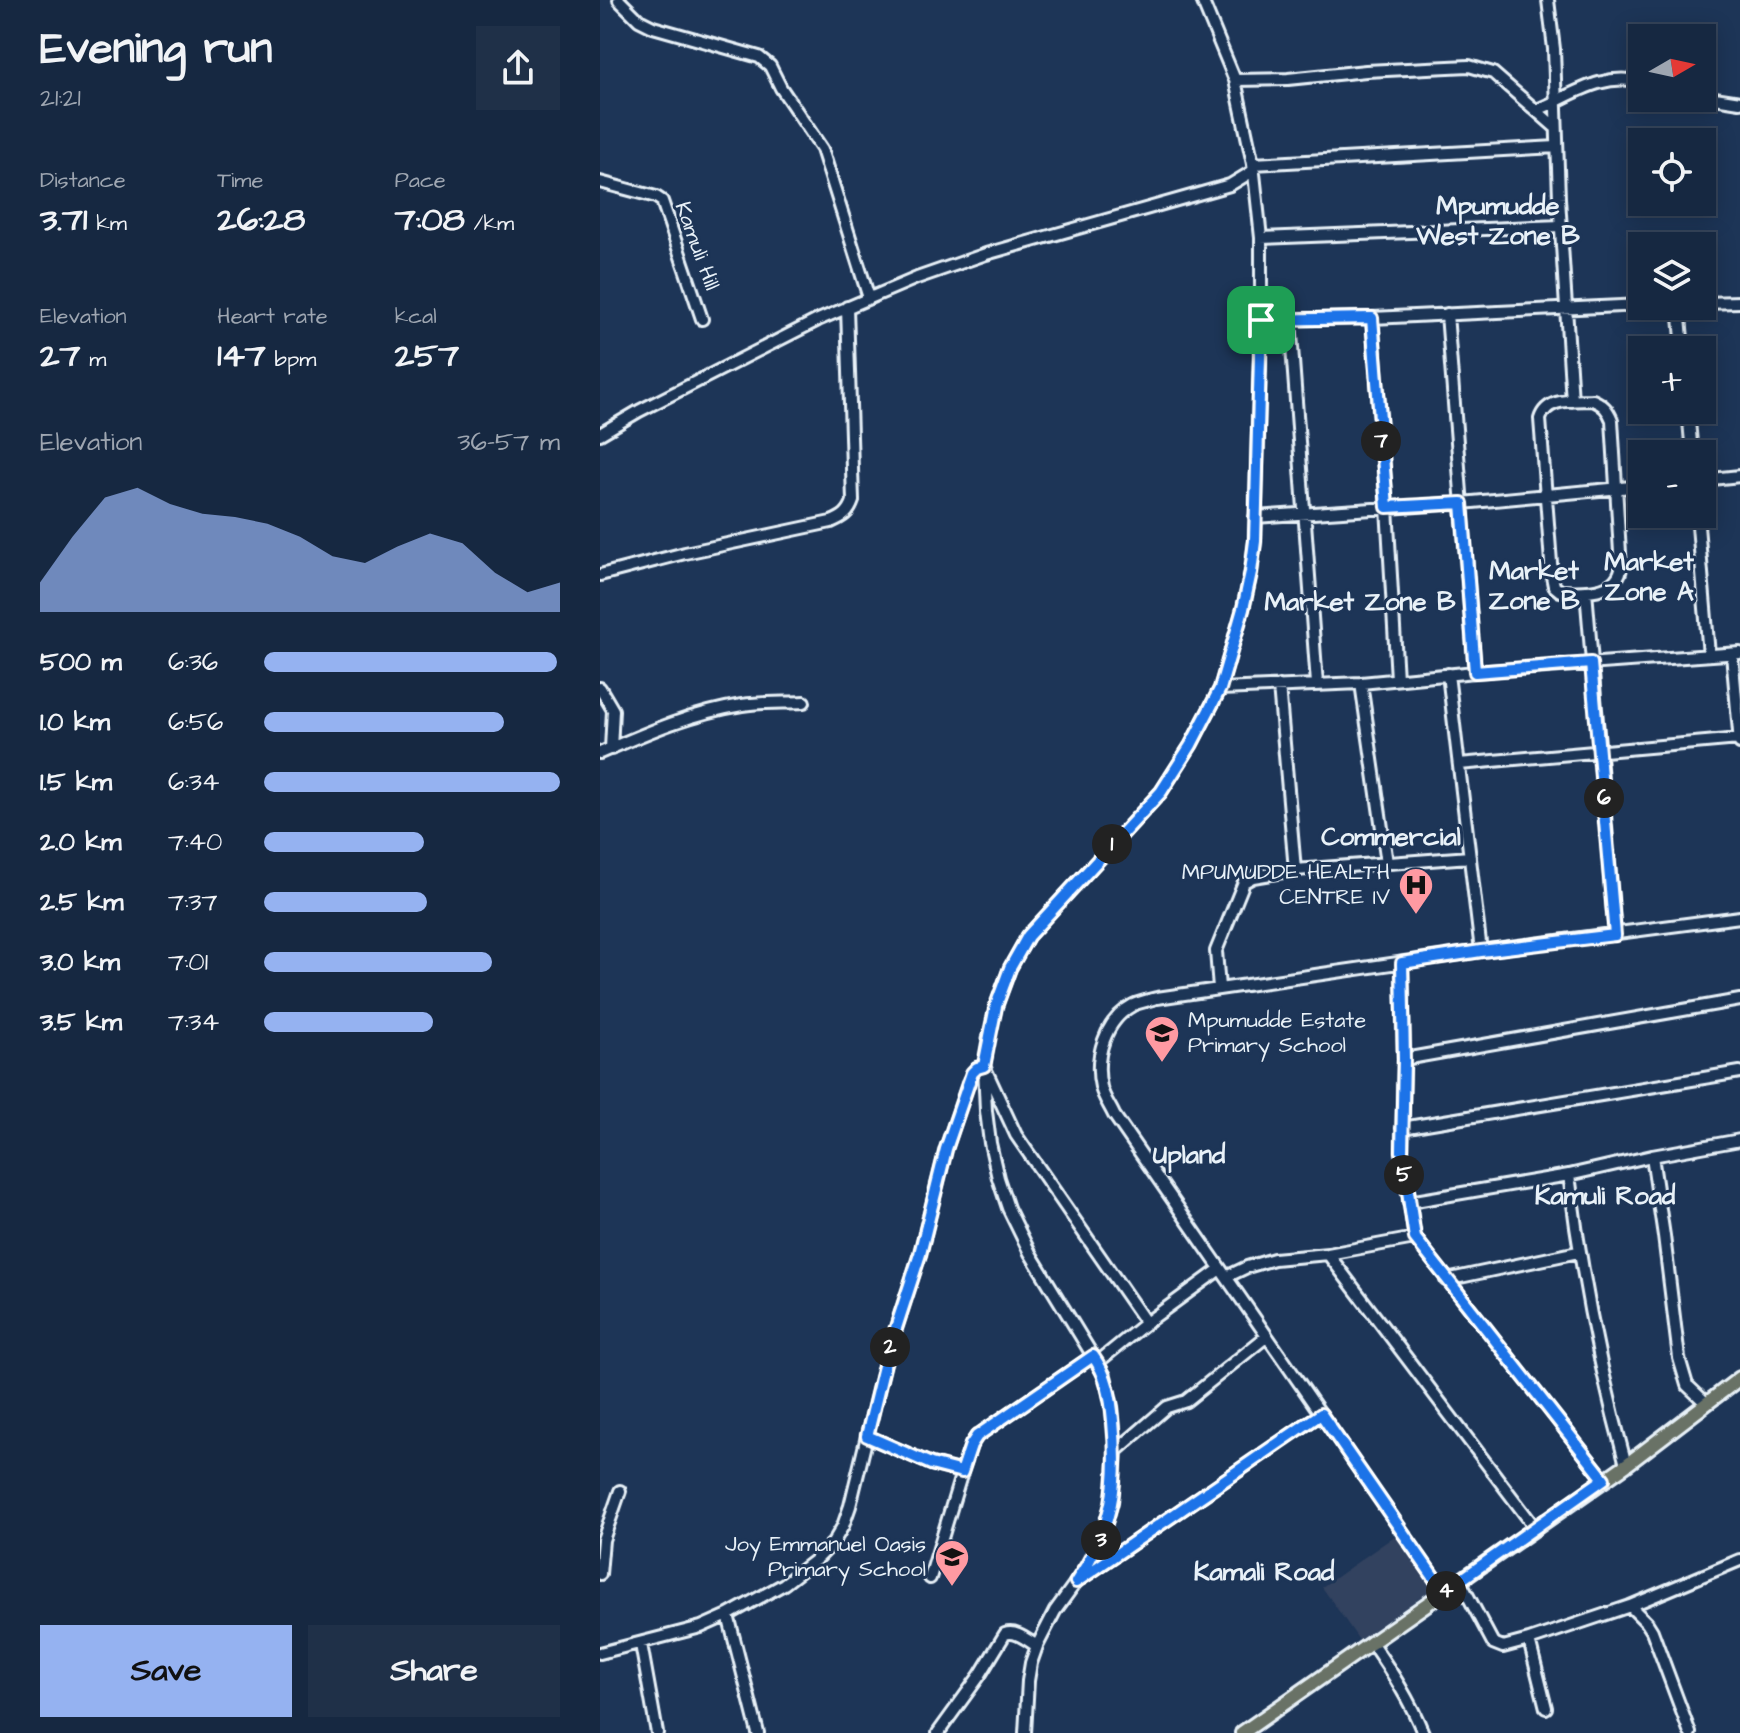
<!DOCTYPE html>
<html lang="en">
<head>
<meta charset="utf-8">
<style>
  :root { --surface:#162841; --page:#1f3048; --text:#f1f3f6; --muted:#9ea6b1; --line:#35445a; --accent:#95b2f1 }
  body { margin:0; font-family:"Architects Daughter",sans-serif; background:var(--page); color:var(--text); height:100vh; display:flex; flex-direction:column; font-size:30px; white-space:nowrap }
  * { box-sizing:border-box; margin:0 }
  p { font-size:26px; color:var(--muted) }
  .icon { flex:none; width:44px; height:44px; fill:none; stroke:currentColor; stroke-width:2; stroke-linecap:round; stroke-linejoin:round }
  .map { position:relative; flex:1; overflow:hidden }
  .side { display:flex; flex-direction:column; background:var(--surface); width:600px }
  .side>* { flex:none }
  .needle { width:52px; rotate:81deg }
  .buttons { position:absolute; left:1028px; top:24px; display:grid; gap:16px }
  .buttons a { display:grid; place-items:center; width:88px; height:88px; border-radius:0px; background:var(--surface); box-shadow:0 4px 20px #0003,0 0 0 2px var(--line); font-size:40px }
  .pin { position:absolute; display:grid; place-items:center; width:68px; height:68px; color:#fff; margin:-34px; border-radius:16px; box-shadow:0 4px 12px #0006 }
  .km { position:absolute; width:40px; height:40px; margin:-20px; border-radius:50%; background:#222; color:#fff; font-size:22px; line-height:40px; text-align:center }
  .round { display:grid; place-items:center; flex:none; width:84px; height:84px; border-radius:0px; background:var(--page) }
  .summary { display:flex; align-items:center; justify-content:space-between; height:136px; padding:0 40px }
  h1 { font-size:44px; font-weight:700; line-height:60px }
  .metrics { display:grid; grid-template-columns:repeat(3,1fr); gap:12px; height:136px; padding:8px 40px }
  .metrics div { display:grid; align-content:center }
  .metrics b { font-size:34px; font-weight:700 }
  .metrics small { font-size:22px; font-weight:400 }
  .metrics p { font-size:22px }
  .chart { height:224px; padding:16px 40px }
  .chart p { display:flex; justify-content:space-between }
  .chart svg { width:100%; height:144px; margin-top:8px; fill:var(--accent); opacity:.7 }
  .primary-button { display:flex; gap:16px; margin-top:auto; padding:16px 40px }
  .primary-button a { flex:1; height:92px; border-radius:0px; background:var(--accent); color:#111; font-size:32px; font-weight:700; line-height:92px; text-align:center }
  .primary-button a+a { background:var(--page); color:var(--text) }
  ul { padding:0 40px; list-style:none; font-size:26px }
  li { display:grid; grid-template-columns:128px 96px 1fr; align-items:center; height:60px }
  li i { height:20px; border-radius:10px; background:var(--accent) }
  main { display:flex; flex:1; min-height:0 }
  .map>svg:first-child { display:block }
  .built { fill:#33425f }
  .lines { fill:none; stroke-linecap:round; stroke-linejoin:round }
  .minor-casing { stroke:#e8f1f8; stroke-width:16 }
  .major-casing { stroke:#e8f1f8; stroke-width:18 }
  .minor { stroke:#1d3557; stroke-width:10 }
  .major { stroke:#697266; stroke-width:12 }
  .route-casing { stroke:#fff; stroke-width:16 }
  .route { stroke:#1a73e8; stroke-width:10 }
  .labels { text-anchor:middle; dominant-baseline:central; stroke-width:6; stroke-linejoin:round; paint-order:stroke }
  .street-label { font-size:22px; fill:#e8f1f8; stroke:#1d3557 }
  .poi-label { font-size:22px; fill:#e8f1f8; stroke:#1d3557; text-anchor:end }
  .quarter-label { font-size:26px; font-weight:bold; fill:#e8f1f8; stroke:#1d3557 }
</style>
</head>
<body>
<main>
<section class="side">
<div class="summary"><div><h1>Evening run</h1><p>21:21</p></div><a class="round"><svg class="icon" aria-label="share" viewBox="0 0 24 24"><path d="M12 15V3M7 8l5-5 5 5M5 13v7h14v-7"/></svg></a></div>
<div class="metrics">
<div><p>Distance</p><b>3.71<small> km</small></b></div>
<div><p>Time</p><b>26:28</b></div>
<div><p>Pace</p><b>7:08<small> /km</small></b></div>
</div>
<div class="metrics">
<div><p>Elevation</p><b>27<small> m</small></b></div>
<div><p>Heart rate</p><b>147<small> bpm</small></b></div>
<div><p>kcal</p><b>257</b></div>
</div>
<div class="chart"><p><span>Elevation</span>36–57 m</p>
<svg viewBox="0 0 160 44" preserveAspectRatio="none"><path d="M0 44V35L10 21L20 9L30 6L40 11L50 14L60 15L70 17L80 21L90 27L100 29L110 24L120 20L130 23L140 32L150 38L160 35V44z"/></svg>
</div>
<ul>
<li><b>500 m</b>6:36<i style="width:99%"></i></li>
<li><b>1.0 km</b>6:56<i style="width:81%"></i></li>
<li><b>1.5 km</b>6:34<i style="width:100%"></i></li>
<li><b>2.0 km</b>7:40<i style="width:54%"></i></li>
<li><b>2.5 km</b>7:37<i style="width:55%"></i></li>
<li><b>3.0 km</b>7:01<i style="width:77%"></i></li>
<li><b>3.5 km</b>7:34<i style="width:57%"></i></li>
</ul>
<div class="primary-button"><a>Save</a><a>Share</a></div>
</section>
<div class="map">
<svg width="1140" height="1733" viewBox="0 0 1140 1733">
  <rect width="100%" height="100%" fill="#1d3557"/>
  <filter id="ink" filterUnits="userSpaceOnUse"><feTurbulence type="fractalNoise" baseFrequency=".0125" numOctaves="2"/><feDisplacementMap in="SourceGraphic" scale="16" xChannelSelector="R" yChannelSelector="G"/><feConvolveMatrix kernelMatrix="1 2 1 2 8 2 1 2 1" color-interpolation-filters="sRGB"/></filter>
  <g filter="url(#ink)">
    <!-- built -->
    <path class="built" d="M799 1533 836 1586 759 1640 722 1587Z"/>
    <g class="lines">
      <!-- minor casing -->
      <g class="minor-casing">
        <path id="minor" d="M19 0 39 20 53 27 159 57 170 66 181 88 222 149 269 298
          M948 0 954 49 959 198 972 401
          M635 80 688 79 766 71 869 66 893 73 955 127
          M1102 96 1140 102
          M937 110C973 95 1001 72 1042 82
          M653 164 957 147
          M0 182 56 197 62 201 102 319
          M661 238 961 226
          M1102 303 1140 302
          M1079 306 1083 350
          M847 314 875 672
          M772 318 787 507 797 679
          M661 320 772 318 1042 305
          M690 320 717 684
          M993 400C1004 405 1008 410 1012 420L1021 569C1015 594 982 592 960 591L954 586 952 576 940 419C947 397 973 401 993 400Z
          M1088 410 1092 454
          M0 434 39 411 218 320 317 278 386 254 630 185 653 171
          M1102 480 1140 476
          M1097 514 1109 655
          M655 517 862 503 1042 486
          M0 575 85 553 231 522C243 517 249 513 253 501L247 307
          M986 591 1015 935
          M1132 654 1140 743
          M848 674 881 951
          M761 683 787 863
          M679 686 695 870
          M0 688 13 710 11 749
          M620 689 761 683 875 672 1140 653
          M0 753C46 733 91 713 142 705 162 702 184 703 204 702
          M859 764 1139 739
          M802 963 804 1059 802 1151 815 1238 1004 1479
          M619 988 616 951 644 882 653 877 695 870 870 857
          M804 1059 1140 1000
          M802 1128 1140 1072
          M1052 1156 1064 1236 1079 1358 1087 1385 1106 1403
          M969 1175C981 1273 1000 1370 1026 1465
          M809 1202 969 1175 1052 1156 1140 1140
          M728 1254 936 1529
          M626 1277 647 1267 674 1259 728 1254 815 1238
          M846 1280 978 1252
          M498 1362 546 1323 620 1269
          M267 1436 331 1464 362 1472
          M516 1451 567 1407 586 1401 667 1336
          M0 1574 3 1540 20 1491
          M330 1578 362 1472 371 1445 377 1436 493 1356
          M482 1578 721 1414
          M860 1581 893 1643 903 1647 929 1640 946 1708
          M844 1592 514 1115C510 1106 503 1097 501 1087 494 1057 505 1020 533 1005 540 1002 549 1000 557 998L881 951 1140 917
          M1030 1606 1140 1560
          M128 1615 158 1733
          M929 1640 1030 1606 1047 1623 1052 1631 1090 1733
          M771 1642C791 1671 810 1700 823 1733
          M41 1644 57 1733
          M0 1653 101 1627 128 1615 184 1584 219 1557 233 1543 243 1526 250 1506 285 1362 320 1254 346 1149 369 1081 377 1068 384 1066 416 1135 546 1323
          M338 1733 380 1675 405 1634C416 1630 427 1640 437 1646
          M425 1733 428 1681 431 1663 437 1646 455 1611 489 1564 499 1545 512 1502 516 1451 512 1407 505 1376 430 1253 408 1208 398 1178 390 1143 386 1111 384 1066 389 1037 396 1006 410 968 428 936 561 792 591 745 620 689 643 609 651 572 655 541 661 320V238L653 164 635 80 602 0"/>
      </g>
      <!-- major casing -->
      <g class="major-casing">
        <path id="major" d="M642 1733 1026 1465 1140 1378"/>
      </g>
      <!-- minor -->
      <use href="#minor" class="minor"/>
      <!-- major -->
      <use href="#major" class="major"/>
    </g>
  </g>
  <g class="lines" filter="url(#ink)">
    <!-- route casing -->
    <g class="route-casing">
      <path id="route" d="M772 318 787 507 862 503 875 672 991 663 1015 935 881 951 802 963 804 1059 802 1151 815 1238 1004 1479 844 1592 721 1414 476 1582C513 1528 519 1485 513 1421 511 1398 507 1375 493 1356L377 1436 371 1445 362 1472 331 1464 267 1436 285 1362 320 1254 346 1149 372 1073 377 1068 384 1066 396 1006 410 968 428 936 561 792 591 745 620 689 643 609 651 572 655 541 661 320Z"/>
    </g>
    <!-- route -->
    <use href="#route" class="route"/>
  </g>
  <!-- icons -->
  <defs>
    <g id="hospital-pin" transform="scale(1.8)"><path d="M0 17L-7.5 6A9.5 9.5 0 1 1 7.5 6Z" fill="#ff9aa2" stroke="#1d3557"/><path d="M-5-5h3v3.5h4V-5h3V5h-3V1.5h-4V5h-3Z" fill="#111"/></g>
    <g id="school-pin" transform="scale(1.8)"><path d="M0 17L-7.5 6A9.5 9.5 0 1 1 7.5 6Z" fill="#ff9aa2" stroke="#1d3557"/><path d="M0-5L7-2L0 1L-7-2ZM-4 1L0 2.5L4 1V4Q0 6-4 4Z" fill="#111"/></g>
  </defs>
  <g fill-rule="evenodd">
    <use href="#hospital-pin" x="816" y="885"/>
    <use href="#school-pin" x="562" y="1033"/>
    <use href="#school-pin" x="352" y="1557"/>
  </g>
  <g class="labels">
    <!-- street labels -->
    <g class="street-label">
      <text transform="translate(97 246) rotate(70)">Kamuli Hill</text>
    </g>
    <!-- poi labels -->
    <g class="poi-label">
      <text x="790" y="872">MPUMUDDE HEALTH<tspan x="790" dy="25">CENTRE IV</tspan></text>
      <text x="588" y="1020" text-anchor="start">Mpumudde Estate<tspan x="588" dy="25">Primary School</tspan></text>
      <text x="326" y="1544">Joy Emmanuel Oasis<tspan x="326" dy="25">Primary School</tspan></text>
    </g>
    <!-- quarter labels -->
    <g class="quarter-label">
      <text x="898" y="206">Mpumudde<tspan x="898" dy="30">West Zone B</tspan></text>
      <text x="1049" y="562">Market<tspan x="1049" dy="30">Zone A</tspan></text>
      <text x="934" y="571">Market<tspan x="934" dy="30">Zone B</tspan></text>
      <text x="760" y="602">Market Zone B</text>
      <text x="791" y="837">Commercial</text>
      <text x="589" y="1155">Upland</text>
      <text x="1005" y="1196">Kamuli Road</text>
      <text x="664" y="1572">Kamali Road</text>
    </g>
  </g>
</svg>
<div class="buttons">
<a><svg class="needle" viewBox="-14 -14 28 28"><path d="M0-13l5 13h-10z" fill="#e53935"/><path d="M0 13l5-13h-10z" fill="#9ea6b1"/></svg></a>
<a><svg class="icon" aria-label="locate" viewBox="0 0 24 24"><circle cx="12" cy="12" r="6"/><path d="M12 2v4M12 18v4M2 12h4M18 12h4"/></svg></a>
<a><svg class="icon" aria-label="layers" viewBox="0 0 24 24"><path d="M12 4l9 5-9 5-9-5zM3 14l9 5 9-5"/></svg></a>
<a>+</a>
<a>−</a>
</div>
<div class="pin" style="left:661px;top:320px;background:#1e9e55"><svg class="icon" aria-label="arrive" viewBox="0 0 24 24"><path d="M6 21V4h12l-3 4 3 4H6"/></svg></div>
<b class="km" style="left:512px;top:844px">1</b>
<b class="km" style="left:290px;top:1347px">2</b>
<b class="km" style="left:501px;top:1540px">3</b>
<b class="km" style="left:846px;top:1591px">4</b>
<b class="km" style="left:804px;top:1175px">5</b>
<b class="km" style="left:1004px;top:798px">6</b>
<b class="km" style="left:781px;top:441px">7</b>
</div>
</main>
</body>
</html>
